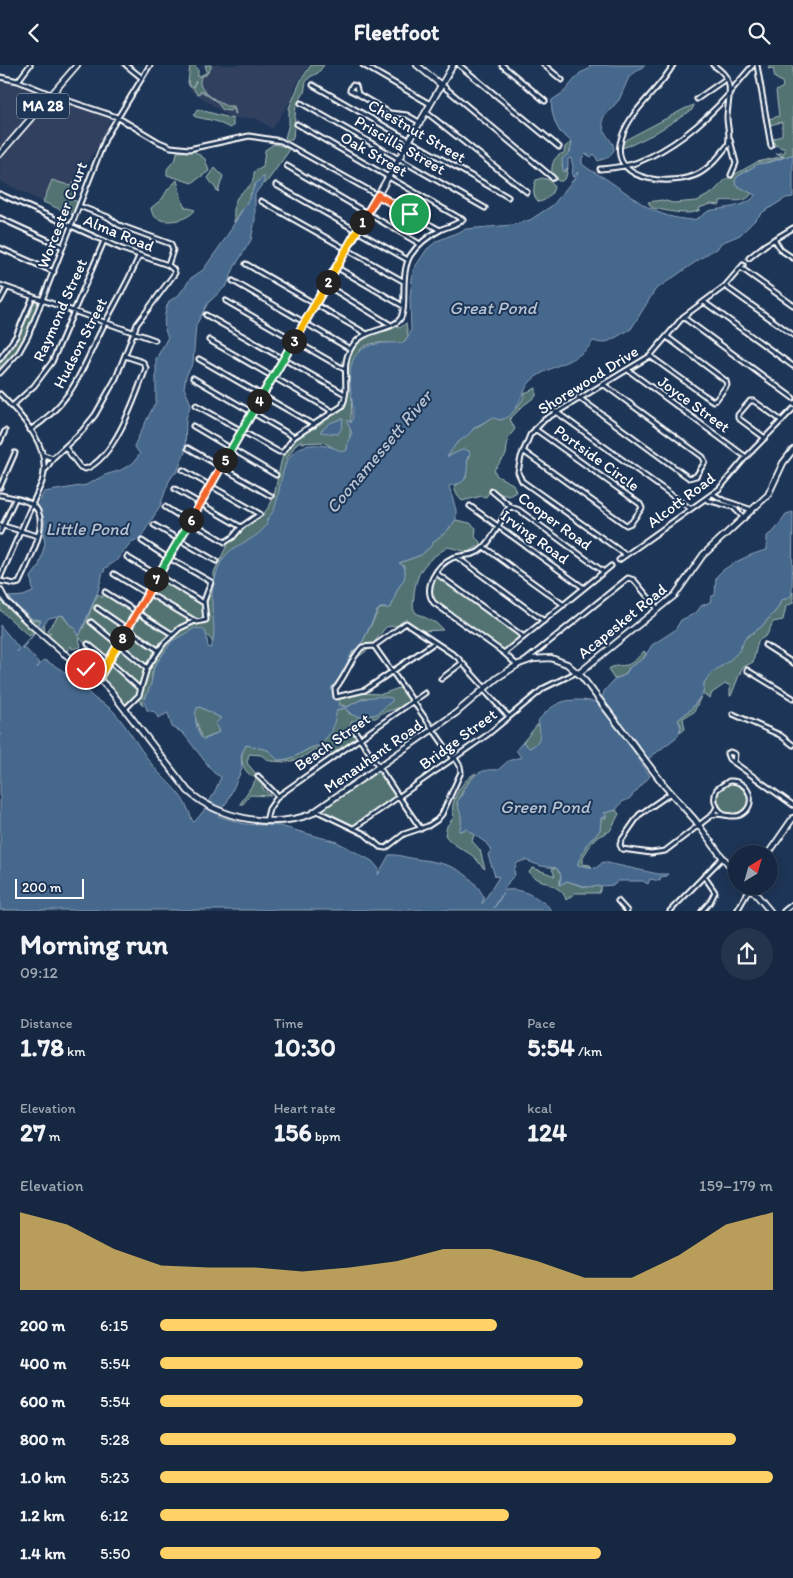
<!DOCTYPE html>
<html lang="en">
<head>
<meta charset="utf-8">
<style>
  :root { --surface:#162841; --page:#23344c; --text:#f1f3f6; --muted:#9ea6b1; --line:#35445a; --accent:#ffd166 }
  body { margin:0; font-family:Itim,sans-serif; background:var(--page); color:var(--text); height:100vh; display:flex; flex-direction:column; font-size:19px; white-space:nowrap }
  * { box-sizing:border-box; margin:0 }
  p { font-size:16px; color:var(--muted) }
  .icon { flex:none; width:28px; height:28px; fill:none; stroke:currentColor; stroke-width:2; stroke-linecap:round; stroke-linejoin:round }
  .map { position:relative; height:846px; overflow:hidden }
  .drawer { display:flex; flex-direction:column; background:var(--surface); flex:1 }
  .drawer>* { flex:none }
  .needle { width:32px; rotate:37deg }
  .controls { position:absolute; left:728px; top:780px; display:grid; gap:10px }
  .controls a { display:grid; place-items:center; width:50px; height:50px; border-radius:50%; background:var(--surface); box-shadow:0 2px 12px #0003,0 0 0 1px var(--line); font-size:25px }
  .scale { position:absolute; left:15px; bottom:12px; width:69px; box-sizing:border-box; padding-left:5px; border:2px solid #fff; border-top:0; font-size:14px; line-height:18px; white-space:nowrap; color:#fff; -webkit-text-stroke:4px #1d3557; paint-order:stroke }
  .pin { position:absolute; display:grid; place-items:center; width:42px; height:42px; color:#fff; margin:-21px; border:2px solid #fff; border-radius:50%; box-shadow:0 1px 5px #0007 }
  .km { position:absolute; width:25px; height:25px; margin:-12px; border-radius:50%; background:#222; color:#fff; font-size:14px; line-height:25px; text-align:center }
  .round { display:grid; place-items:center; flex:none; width:52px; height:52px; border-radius:26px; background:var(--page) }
  .head { display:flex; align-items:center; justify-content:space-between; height:85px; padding:0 20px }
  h1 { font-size:28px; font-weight:700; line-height:38px }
  .stats { display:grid; grid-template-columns:repeat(3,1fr); gap:8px; height:85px; padding:5px 20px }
  .stats div { display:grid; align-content:center }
  .stats b { font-size:25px; font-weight:700 }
  .stats small { font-size:14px; font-weight:400 }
  .stats p { font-size:14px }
  .chart { height:140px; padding:10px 20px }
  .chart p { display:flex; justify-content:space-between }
  .chart svg { width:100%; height:90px; margin-top:5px; fill:var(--accent); opacity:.7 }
  ul { padding:0 20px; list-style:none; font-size:16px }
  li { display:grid; grid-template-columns:80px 60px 1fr; align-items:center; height:38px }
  li i { height:12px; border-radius:6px; background:var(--accent) }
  header { display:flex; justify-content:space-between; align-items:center; height:65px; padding:0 20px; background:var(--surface); font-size:22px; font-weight:700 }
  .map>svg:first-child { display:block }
  .built { fill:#31415e }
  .green { fill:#527373; stroke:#a8b9b9 }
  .water { fill:#45678c; stroke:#8fa4ba; fill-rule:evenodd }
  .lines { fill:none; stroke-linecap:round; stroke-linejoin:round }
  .minor-casing { stroke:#fff; stroke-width:7 }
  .major-casing { stroke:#fff; stroke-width:8 }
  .minor { stroke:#1d3557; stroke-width:3 }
  .major { stroke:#1d3557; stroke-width:4.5 }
  .split-1-casing { stroke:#fff; stroke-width:10 }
  .split-2-casing { stroke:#fff; stroke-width:10 }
  .split-3-casing { stroke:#fff; stroke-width:10 }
  .split-4-casing { stroke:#fff; stroke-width:10 }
  .split-5-casing { stroke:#fff; stroke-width:10 }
  .split-6-casing { stroke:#fff; stroke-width:10 }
  .split-7-casing { stroke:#fff; stroke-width:10 }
  .split-8-casing { stroke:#fff; stroke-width:10 }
  .split-9-casing { stroke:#fff; stroke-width:10 }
  .split-1 { stroke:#f0652b; stroke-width:6 }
  .split-2 { stroke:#f5b400; stroke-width:6 }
  .split-3 { stroke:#f5b400; stroke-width:6 }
  .split-4 { stroke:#22a559; stroke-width:6 }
  .split-5 { stroke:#22a559; stroke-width:6 }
  .split-6 { stroke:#f0652b; stroke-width:6 }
  .split-7 { stroke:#22a559; stroke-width:6 }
  .split-8 { stroke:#f0652b; stroke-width:6 }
  .split-9 { stroke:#f5b400; stroke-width:6 }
  .labels { text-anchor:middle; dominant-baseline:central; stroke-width:4; stroke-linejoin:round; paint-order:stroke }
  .shield { fill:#1d3557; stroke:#bbc2cd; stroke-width:1 }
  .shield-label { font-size:15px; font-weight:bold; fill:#fff }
  .street-label { font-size:16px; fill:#fff; stroke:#1d3557 }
  .water-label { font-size:18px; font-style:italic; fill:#b5c2d1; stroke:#1d3557 }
</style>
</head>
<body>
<header><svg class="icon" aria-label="back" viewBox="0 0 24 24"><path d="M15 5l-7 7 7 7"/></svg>Fleetfoot<svg class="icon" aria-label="search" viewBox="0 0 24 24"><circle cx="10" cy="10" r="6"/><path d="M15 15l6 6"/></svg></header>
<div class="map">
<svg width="793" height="846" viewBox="0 0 793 846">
  <rect width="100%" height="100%" fill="#1d3557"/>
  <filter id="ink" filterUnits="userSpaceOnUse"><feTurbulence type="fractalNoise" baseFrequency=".02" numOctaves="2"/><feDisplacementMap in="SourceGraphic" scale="10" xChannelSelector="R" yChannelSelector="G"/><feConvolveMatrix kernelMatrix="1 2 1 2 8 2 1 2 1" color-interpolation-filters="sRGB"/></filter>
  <g filter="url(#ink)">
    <!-- built -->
    <path class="built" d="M211 0H309L297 18 291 35 272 64 256 53 233 54 190 25Z
      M0 15 32 25 44 33 19 64 0 83Z
      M53 34 111 52 102 75 71 121 53 115 43 137 0 116V93Z"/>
    <!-- green -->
    <path class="green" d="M190 0H194L198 4V12L207 7 205 0H211V3L206 10 202 11C193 24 216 35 226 41H234L236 49 233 47 234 46 232 42 230 46 223 45 216 36 201 26 199 29 196 28 193 22 196 16 192 22H190L188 18Z
      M311 0H324L318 8 310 12 306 17 304 28 296 41 293 73 292 75H288L285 73 289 59V43L301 15Z
      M770 0H793V90C779 94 741 102 735 116L736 120 752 128C745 140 731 134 720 136V140L711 139 699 143 700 145C688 152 665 145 652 143L648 137 662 135 673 138 697 136 712 128 725 115 757 97 784 91 776 89 785 87V84L775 80 773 74 782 70V57L770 60 769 54 779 51 776 26 783 22 782 17 775 13 773 3 768 4Z
      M694 40 692 45 652 70 631 80 622 83 623 77 629 73 684 44Z
      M197 44 233 54V61L230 63 215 56 196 52 194 51Z
      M571 77 572 83C568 91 560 97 565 107L568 103 566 112 562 116H558L552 110C551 100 553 91 564 88L565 82Z
      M274 79 286 82 289 86 266 118 255 119 248 136 234 157C234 150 233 139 237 133 244 122 254 124 254 107L263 102 265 85Z
      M194 86 205 94 209 106 192 118 167 110V104L176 93 177 87Z
      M215 103 223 111 218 127 208 113Z
      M81 109 83 110 71 134 78 137 73 150 43 137 52 115 71 121Z
      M542 113 550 115 554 122C553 129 546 136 539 137 532 131 533 123 536 115Z
      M177 115 183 139 185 142 195 145C188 157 152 163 151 143L162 134 168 124Z
      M35 235 40 238C28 267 21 283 0 306V296L16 276Z
      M406 258 408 271 403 278C388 280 371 273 359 286L352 331 350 371 346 390 323 377 301 378V376L297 378 287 393 277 441 263 467 215 543 214 583C211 569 204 568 191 566L174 575 160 593 152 608V620L142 637 143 641 138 634 149 603 168 575 183 562 208 557 206 540 214 517V507L228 478 240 469 249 459 262 451 270 440 274 431 281 397 284 387 294 374 344 337C349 326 347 313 347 301 346 274 372 267 393 260L400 263Z
      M536 323V331L524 340 510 354 515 364 508 373 506 390 494 405 497 411 513 419 516 427 509 431 490 426 486 432 482 431 462 436 457 430 454 422 466 413C467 404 467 395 469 388V386H460L447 392C453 376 480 359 494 352L500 355C510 352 523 338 525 328Z
      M456 455 470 458 476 463 475 472 482 479 468 487 448 482C427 495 417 504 414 529 414 537 411 541 416 548L436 558 443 565 422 566 401 560 386 562 369 584 354 595 352 588 361 580 379 544 391 542C394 537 394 530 397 525 402 516 407 513 404 501L399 498 421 490 431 481 434 476 446 467Z
      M437 511 519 570 520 573 506 585H502L433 535 430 525 434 512Z
      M158 513 203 539 205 554 199 557 150 528Z
      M793 527V538L786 541 783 555 773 557 767 570 758 576 753 597 742 603 731 631H730V620L725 619 712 628 710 633 702 629 694 647 683 653 685 664 680 668 681 660 678 655 692 643 703 628 704 618 711 608 729 596 739 586 745 573 761 562 778 543 781 535 789 533Z
      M0 528 4 532H9L19 546 24 547 32 554 44 557 45 568H51L47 565 57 553 56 551 62 550 70 560 75 563 78 571C87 560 90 543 98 529L102 531V533L105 528 135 548 127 561 110 550 125 564 118 577 92 556 116 579 97 610 77 595 79 589 87 581 79 572 81 582 72 584 71 581 67 587 38 561 35 568 29 571 0 545Z
      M149 531 190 554 191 556 171 567 140 547Z
      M139 549 170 569 158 584 129 563Z
      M127 566 156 584 147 600 121 580Z
      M119 582 146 603 139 621 111 597Z
      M644 586 646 588 644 593 629 603 625 610 614 614 609 606 610 603C616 600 621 601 627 600 633 598 640 591 644 586Z
      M110 599 139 624V628L126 642 101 613Z
      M399 623 407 630 409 637 402 642 382 648 376 653 358 654 351 657V661L356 673 332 689 315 684 300 694 287 697 270 696 261 690 249 689 247 698 262 716 263 724 271 731 250 730 243 739H240L256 714C254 711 249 710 247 707 240 699 240 687 247 680L268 685 278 695C298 695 307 681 319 681 335 664 329 662 337 645L345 643 350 649 362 652 377 649 391 636V633H364L347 642 340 639 337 631 358 628 382 629Z
      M200 642 221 653 216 660 219 667 202 675 194 648 197 643Z
      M538 659C544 668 539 681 528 683L523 677Z
      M378 705 397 732 354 761 322 746 323 743Z
      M476 708 464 722 457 739C462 749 463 756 459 766L467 764 474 770 472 776 480 785 485 804C480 801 479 796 474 792 466 785 451 780 445 770L447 761 454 752C453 748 452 744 453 740 454 729 466 712 476 708Z
      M717 733a16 16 0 1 1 32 0a16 16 0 1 1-32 0Z
      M616 745 619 749 610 766 595 773 583 792V799L590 800 592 802 577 800 586 780 600 765 601 753H606L604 748Z
      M533 803 555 811 552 804 556 803 561 810 559 820 567 816 585 822 602 820 599 828H575L566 835C563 821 543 818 532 811L529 807Z"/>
    <!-- water -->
    <path class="water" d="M590 0H645L629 12 619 35 603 53C601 72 614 73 614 85L609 92 598 96 594 89 591 92 586 89 582 93V99C591 107 603 111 612 118 642 138 654 152 692 155 701 154 705 146 713 145 725 143 750 141 755 130L736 120 735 116 737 112 758 99 771 97 791 90H793V132L786 133 763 147 740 170 721 178 717 184 710 187 655 225 631 264 609 276 601 278 593 276C581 297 549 300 532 315 521 325 518 351 503 354 498 356 497 353 492 353L475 362 469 369 456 379 447 392 464 384 469 386 470 390 467 393C468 402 468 418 457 419 454 420 452 420 449 421L456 445V455L446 467 434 476 431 481 421 490 399 498 404 501C408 517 400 516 396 528 394 534 394 538 389 543H380L377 546 361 580 352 587 339 617 334 623 335 634 340 641 348 642C362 632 375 630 391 633L393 635 377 649 362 652 352 650 345 643 337 645 332 666 319 681C306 681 298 695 278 695L268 685 246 680 241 690 242 704 227 737 220 745 218 751 245 759 280 761 337 777 372 796 379 804 378 810 389 790C398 789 407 793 416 794 447 798 468 803 484 832L482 839 499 812 495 811 488 790 491 785 486 778 467 764 459 766C464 754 460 748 457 737 468 722 471 702 498 705L508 696 521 692 516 685 523 677 529 683C542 678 541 667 538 656 556 633 571 633 598 637L608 652 629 669 602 632 605 625 615 614 625 610 630 602 644 593 652 580 675 565 681 555 696 548 701 541 710 537 712 531 715 530C716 523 714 515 718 510 726 500 755 487 767 485V471L775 465 786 449 793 447 792 529 789 533 781 535 778 543 761 562 745 573 739 586 729 596 711 608 704 618 703 628 692 643 678 655 681 662 678 671 648 694 632 672 628 673 629 679 650 711 629 734 622 737 616 745 604 748 607 751 601 753 600 765 586 780 577 800 596 803 603 797 658 809H668L667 811 660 812V816L650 814 648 819 643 816H618L614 820 587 822 567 816 559 820C562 814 562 808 556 803L541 801 525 795 517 798 514 805 515 810 509 816 494 843 506 825C523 823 540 833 552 845H0V560L19 583 17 587 35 568 22 584H26L39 598 37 603 44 595C62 604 76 614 90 629 96 637 108 639 114 647 128 663 138 681 150 697 167 720 183 725 192 755L194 757C207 744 214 729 221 712L214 708 183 668 172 662 168 648 158 653 155 647 147 645 144 637 151 619 154 602 172 576 195 563 202 564 206 567 208 582 211 583C217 567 212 553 212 537 211 527 215 513 218 504 227 477 250 481 265 462 269 457 265 460 267 455 269 451 272 449 274 445 283 423 278 384 310 380 321 379 334 382 343 387L347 385 348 376 352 368 347 357 348 355 351 358C355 349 352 338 351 328 345 285 363 276 402 278L407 274 411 265 410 232 413 205 427 184 437 176 466 164 512 160 530 155 553 140 577 110 578 107 573 112 572 111 573 102 571 93 568 94V102L563 107 562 94 570 87 572 78C569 73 564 71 560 67 555 59 550 45 552 35L564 27 580 8 589 4ZM200 642 221 653 216 658 219 667 204 675C197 671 193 650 197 643Z
      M264 111V117L255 129V155L251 175 234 203 227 220 208 238 196 260 193 298 186 311 184 323 191 339 186 353 185 387 177 407 173 410 169 416 160 441 143 469 139 474 131 477 116 496 104 504 105 506 103 507 98 526 80 569 78 570 76 568 75 563 70 560 63 550 49 553 39 565 37 562 41 555 32 554 25 547 19 546 9 532 23 531 33 527 31 512 39 501 45 478 43 467 45 456 37 441 44 427 86 420 105 410 121 405 133 398 140 389 134 381 135 379 156 336V294L168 272C162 263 164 246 169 236L178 231 191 213 203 205 225 174 250 132 255 119Z
      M341 354H343L342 362 338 369 320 367 330 358Z"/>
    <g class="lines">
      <!-- minor casing -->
      <g class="minor-casing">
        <path id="minor" d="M126 0 142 13
          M363 0 430 39
          M459 0 559 82
          M502 0 545 36
          M544 0 562 15
          M673 0C658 28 626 47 620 79 613 118 674 121 698 109 710 103 720 90 728 80 731 71 727 62 727 52 728 29 737 15 713 0
          M757 0 771 81
          M0 12 18 16 60 33 117 52 159 77 171 82 189 84 249 71 281 76 440 165
          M18 16 30 0
          M313 20 508 132
          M352 20 356 21 358 29 350 25Z
          M442 20 553 113
          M730 27 753 0
          M358 29 390 48 407 50 419 57
          M697 34 727 13
          M301 38 485 143
          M426 47 527 127
          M297 59 463 155
          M730 75 736 98 731 110
          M287 101 420 179
          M600 104C612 103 626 102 638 97 673 83 705 56 729 29
          M276 120 408 195
          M0 129 122 184 168 200 173 204 175 208 137 259 116 313 95 350 82 366 53 393 44 390
          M261 136 403 216
          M79 141 108 152 119 160 171 179 173 185 168 200
          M0 153 63 182
          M774 174 781 185 793 193
          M0 183 54 207
          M749 193 765 180 793 163
          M246 199 367 269
          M336 202 403 241
          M741 203 793 240
          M233 216 350 284
          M0 220 155 275
          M326 220 391 260
          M725 221 793 270
          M0 236 7 223
          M226 236 344 304
          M704 237 793 301
          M206 250 345 329
          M683 252 793 333
          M209 275 332 346
          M650 291 704 330 713 336 716 335 727 320 726 316 667 272
          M0 294 16 271 33 232
          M199 294 314 360
          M628 305 746 392
          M0 308 19 287 28 271 106 72 150 0
          M193 313 294 372
          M0 329C22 351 53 383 42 417L0 513
          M578 332 689 413 696 411 705 397 703 392 603 319
          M196 340 279 387H283L294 372 342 341C351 324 340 303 350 285 361 262 391 267 400 254 408 244 399 211 410 191 417 180 430 170 442 164 449 161 457 160 462 154
          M12 341 34 321 52 297 104 176
          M555 346 691 444
          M193 361 276 410
          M30 365C76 335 82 301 106 256 117 235 130 213 139 191
          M765 373 738 353V350L750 336H754L782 356
          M0 377 5 366
          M65 382 80 402 85 404C115 394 136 330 146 303L143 297 125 291
          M188 383 271 431
          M523 386 626 460 631 458 642 443 640 439 535 364
          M46 404 53 393
          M183 405 260 449 241 462 233 472 225 477 190 456
          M0 422 15 388
          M175 424 241 462
          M492 426 511 442 519 445 604 507
          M713 429 723 435 752 445
          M0 430C10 432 26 434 34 441 52 457 27 499 19 518L15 519 0 516
          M707 435 733 442 744 453
          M470 441 584 523
          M165 442 189 457
          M511 442 508 444C500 456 493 475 482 484 474 492 462 489 452 493 437 500 422 523 434 538L504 588 517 600
          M0 460 38 471
          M154 460 216 496
          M0 467 15 434
          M142 476 168 493
          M484 482 564 540
          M626 490 522 416 518 407 521 392 530 370 544 355 650 291 683 252 725 221 743 200
          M127 492 204 538
          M457 492 544 556
          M619 495 719 424 746 392 793 344
          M436 508 524 572
          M114 509 147 529
          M105 527 172 569
          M148 528 197 557 206 555 204 536 211 517 169 493
          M97 543 158 585
          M91 557 147 603
          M434 578 365 625 336 632 335 624C346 611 350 595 362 582L374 581 406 558 457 592 485 623
          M88 579 109 596
          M765 580 793 598
          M374 581 454 694
          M504 588 611 501
          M109 596 140 624
          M525 596 628 513 634 515 658 544
          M747 605 793 633
          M441 614 462 598
          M484 625 509 652
          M125 644 139 630 147 603 164 578 180 563 193 557
          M733 649 780 670 793 680
          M353 663 399 732
          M734 697 735 689 730 687 727 689 729 694 793 740
          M258 711 278 731
          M671 728 639 750 621 776 620 780 622 784 651 788 665 786 712 750 717 742
          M399 732 421 764
          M317 746 365 769 380 782 386 783 404 769 428 761 437 755 442 749 461 707 460 701 455 693
          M712 750C722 747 731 754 740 750 760 740 748 714 729 716L717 724C712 734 715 742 723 749
          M266 756 269 744 278 731 425 628
          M354 763 487 670 544 623 577 607
          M618 836 627 846
          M670 846 723 792
          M702 846 710 837 715 827 704 811
          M737 846 750 823
          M784 846 793 839"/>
      </g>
      <!-- major casing -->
      <g class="major-casing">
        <path id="major" d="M417 0 441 20
          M0 89 77 0
          M0 525 6 536 30 559 62 587 96 611 110 625 188 726C219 754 273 764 311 749L456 648 497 613 519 599 533 594 551 593 567 599 582 612 664 720 695 755 719 788 736 808
          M579 608 675 530 703 490 768 430 783 398 793 385
          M99 613 453 0
          M768 789 793 753
          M749 821 770 846"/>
      </g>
      <!-- minor -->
      <use href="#minor" class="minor"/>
      <!-- major -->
      <use href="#major" class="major"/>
    </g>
  </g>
  <g class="lines" filter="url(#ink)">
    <!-- split-1 casing -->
    <g class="split-1-casing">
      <path id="split-1" d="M362 157 378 130 410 149"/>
    </g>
    <!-- split-2 casing -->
    <g class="split-2-casing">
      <path id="split-2" d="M328 217 362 157"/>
    </g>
    <!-- split-3 casing -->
    <g class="split-3-casing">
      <path id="split-3" d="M294 276 328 217"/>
    </g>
    <!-- split-4 casing -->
    <g class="split-4-casing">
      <path id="split-4" d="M259 336 294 276"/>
    </g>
    <!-- split-5 casing -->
    <g class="split-5-casing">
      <path id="split-5" d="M225 395 259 336"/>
    </g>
    <!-- split-6 casing -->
    <g class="split-6-casing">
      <path id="split-6" d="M191 455 225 395"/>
    </g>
    <!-- split-7 casing -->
    <g class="split-7-casing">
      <path id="split-7" d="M156 514 191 455"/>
    </g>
    <!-- split-8 casing -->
    <g class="split-8-casing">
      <path id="split-8" d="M122 573 156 514"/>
    </g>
    <!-- split-9 casing -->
    <g class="split-9-casing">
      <path id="split-9" d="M86 604 99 613 122 573"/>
    </g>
    <!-- split-1 -->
    <use href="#split-1" class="split-1"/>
    <!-- split-2 -->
    <use href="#split-2" class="split-2"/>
    <!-- split-3 -->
    <use href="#split-3" class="split-3"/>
    <!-- split-4 -->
    <use href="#split-4" class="split-4"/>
    <!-- split-5 -->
    <use href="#split-5" class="split-5"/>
    <!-- split-6 -->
    <use href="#split-6" class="split-6"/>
    <!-- split-7 -->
    <use href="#split-7" class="split-7"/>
    <!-- split-8 -->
    <use href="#split-8" class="split-8"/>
    <!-- split-9 -->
    <use href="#split-9" class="split-9"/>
  </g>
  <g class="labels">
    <!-- shield labels -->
    <rect class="shield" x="17" y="28.5" width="52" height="25" rx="4"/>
    <g class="shield-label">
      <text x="43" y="41">MA 28</text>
    </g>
    <!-- street labels -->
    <g class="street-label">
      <text transform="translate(417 66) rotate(30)">Chestnut Street</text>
      <text transform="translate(400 80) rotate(30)">Priscilla Street</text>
      <text transform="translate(374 89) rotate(30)">Oak Street</text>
      <text transform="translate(62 150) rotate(-69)">Worcester Court</text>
      <text transform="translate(119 168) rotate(22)">Alma Road</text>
      <text transform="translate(60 245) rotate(-66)">Raymond Street</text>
      <text transform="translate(80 278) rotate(-63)">Hudson Street</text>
      <text transform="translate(588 315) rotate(-32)">Shorewood Drive</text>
      <text transform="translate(694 339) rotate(36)">Joyce Street</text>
      <text transform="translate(597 393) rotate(36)">Portside Circle</text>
      <text transform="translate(681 435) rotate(-37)">Alcott Road</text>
      <text transform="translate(555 456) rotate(36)">Cooper Road</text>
      <text transform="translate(535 472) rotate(36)">Irving Road</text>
      <text transform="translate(622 556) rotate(-39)">Acapesket Road</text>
      <text transform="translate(458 674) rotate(-36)">Bridge Street</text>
      <text transform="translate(332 677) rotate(-35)">Beach Street</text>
      <text transform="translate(373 691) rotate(-35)">Menauhant Road</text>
    </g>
    <!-- water labels -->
    <g class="water-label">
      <text x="493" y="243">Great Pond</text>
      <text transform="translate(379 387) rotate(-50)">Coonamessett River</text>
      <text x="87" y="464">Little Pond</text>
      <text x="545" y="742">Green Pond</text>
    </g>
  </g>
</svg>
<div class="controls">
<a><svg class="needle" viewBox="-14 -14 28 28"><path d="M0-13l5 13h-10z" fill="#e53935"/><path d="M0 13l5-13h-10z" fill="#9ea6b1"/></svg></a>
</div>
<div class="scale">200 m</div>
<div class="pin" style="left:410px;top:149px;background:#1e9e55"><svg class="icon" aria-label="arrive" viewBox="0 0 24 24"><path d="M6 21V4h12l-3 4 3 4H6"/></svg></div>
<div class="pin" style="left:86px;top:604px;background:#d93025"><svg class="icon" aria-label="check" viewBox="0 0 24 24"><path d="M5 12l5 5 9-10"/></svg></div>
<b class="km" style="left:362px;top:157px">1</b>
<b class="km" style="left:328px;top:217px">2</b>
<b class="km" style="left:294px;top:276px">3</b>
<b class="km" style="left:259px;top:336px">4</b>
<b class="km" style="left:225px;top:395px">5</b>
<b class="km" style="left:191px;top:455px">6</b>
<b class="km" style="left:156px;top:514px">7</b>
<b class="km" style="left:122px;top:573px">8</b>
</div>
<section class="drawer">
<div class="head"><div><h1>Morning run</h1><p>09:12</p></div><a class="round"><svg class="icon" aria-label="share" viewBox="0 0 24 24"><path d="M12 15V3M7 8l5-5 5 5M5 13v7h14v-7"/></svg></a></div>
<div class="stats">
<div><p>Distance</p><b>1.78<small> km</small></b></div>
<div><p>Time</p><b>10:30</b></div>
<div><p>Pace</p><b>5:54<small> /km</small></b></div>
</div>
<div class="stats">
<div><p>Elevation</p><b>27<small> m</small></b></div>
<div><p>Heart rate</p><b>156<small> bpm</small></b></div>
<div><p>kcal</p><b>124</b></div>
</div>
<div class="chart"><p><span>Elevation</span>159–179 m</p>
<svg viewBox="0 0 160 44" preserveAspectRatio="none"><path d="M0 44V6L10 12L20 24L30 32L40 33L50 33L60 35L70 33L80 30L90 24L100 24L110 30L120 38L130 38L140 27L150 12L160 6V44z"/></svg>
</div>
<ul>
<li><b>200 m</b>6:15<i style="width:55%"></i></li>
<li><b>400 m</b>5:54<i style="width:69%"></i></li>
<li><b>600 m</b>5:54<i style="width:69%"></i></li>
<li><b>800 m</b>5:28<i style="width:94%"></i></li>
<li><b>1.0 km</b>5:23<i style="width:100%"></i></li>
<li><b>1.2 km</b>6:12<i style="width:57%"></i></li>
<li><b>1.4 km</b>5:50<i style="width:72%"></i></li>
</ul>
</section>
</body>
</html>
